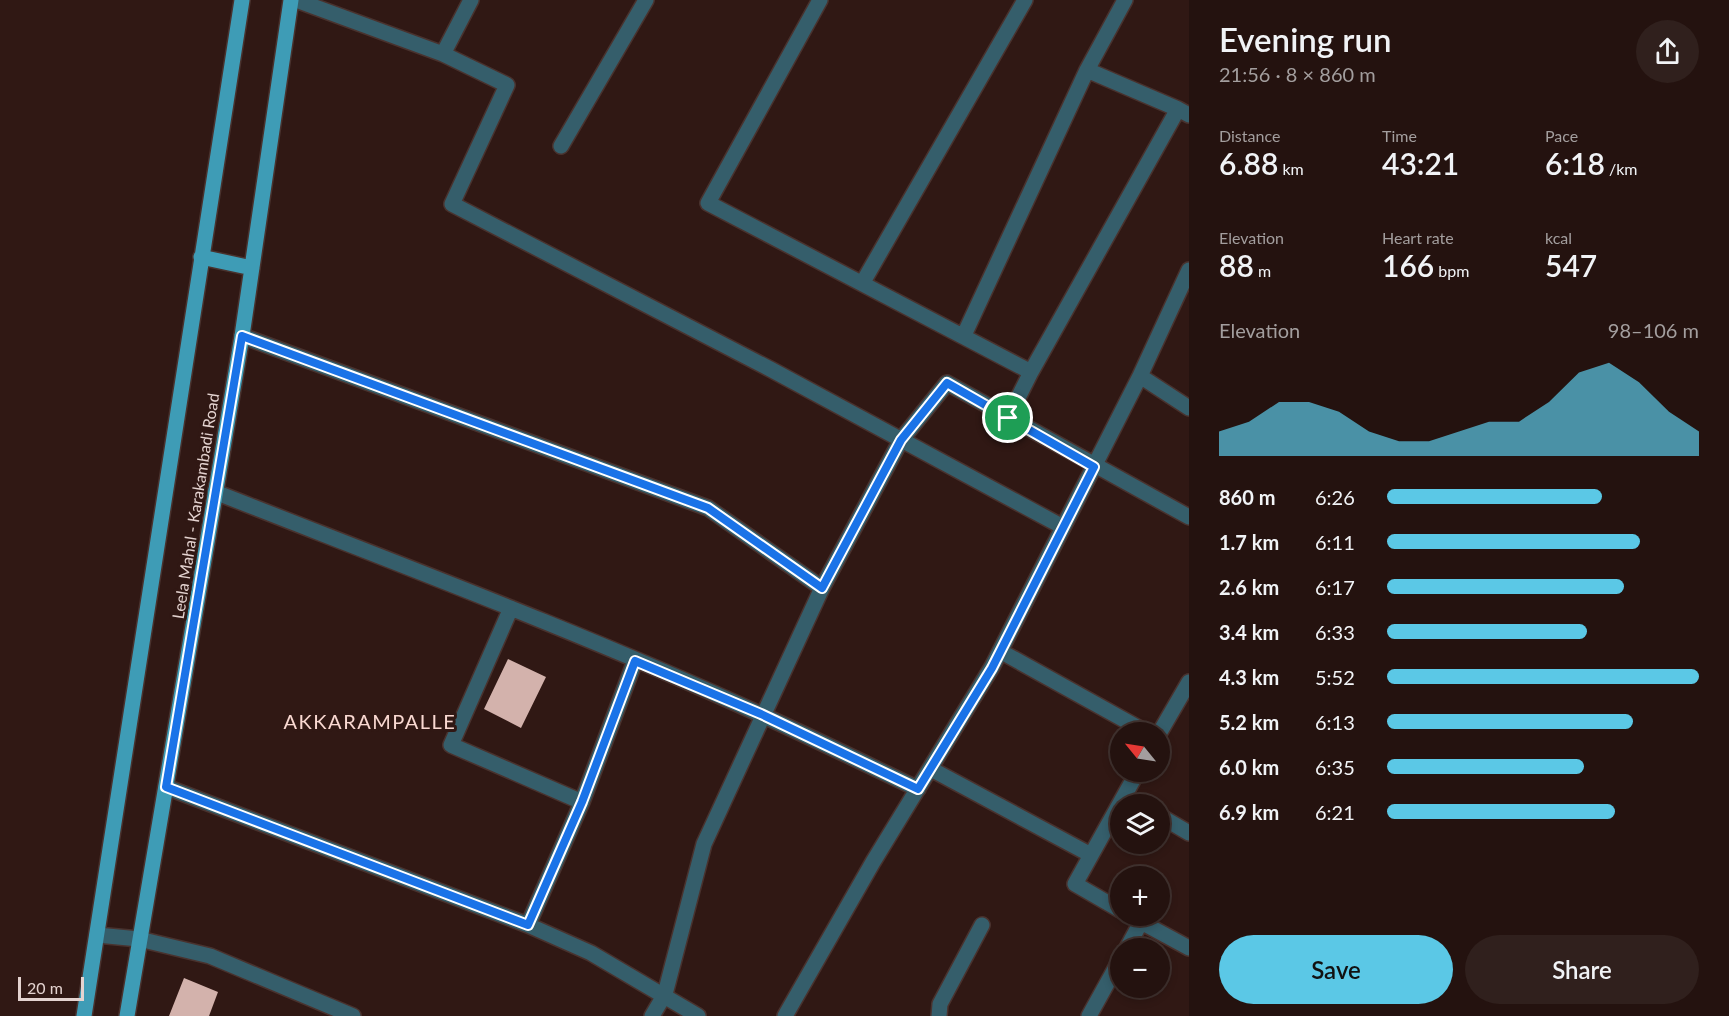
<!DOCTYPE html>
<html lang="en">
<head>
<meta charset="utf-8">
<style>
  :root { --surface:#24120f; --page:#30201d; --text:#f1f3f6; --muted:#a39e9e; --line:#41322f; --accent:#5bc8e6 }
  body { margin:0; font-family:Lato,sans-serif; background:var(--page); color:var(--text); height:100vh; display:flex; flex-direction:column; font-size:22px; white-space:nowrap }
  * { box-sizing:border-box; margin:0 }
  p { font-size:20px; color:var(--muted) }
  .icon { flex:none; width:33px; height:33px; fill:none; stroke:currentColor; stroke-width:2; stroke-linecap:round; stroke-linejoin:round }
  .map { position:relative; flex:1; overflow:hidden }
  .sheet { display:flex; flex-direction:column; background:var(--surface); width:540px }
  .sheet>* { flex:none }
  .needle { width:39px; rotate:300deg }
  .tools { position:absolute; left:1110px; top:722px; display:grid; gap:12px }
  .tools a { display:grid; place-items:center; width:60px; height:60px; border-radius:50%; background:var(--surface); box-shadow:0 3px 9px #0003,0 0 0 2px var(--line); font-size:30px }
  .scale { position:absolute; left:18px; bottom:15px; width:66px; box-sizing:border-box; padding-left:6px; border:3px solid #e4d3d0; border-top:0; font-size:16px; line-height:21px; white-space:nowrap; color:#e4d3d0; -webkit-text-stroke:4px #301814; paint-order:stroke }
  .pin { position:absolute; display:grid; place-items:center; width:51px; height:51px; color:#fff; margin:-26px; border:3px solid #fff; border-radius:50%; box-shadow:0 2px 6px #0007 }
  .round { display:grid; place-items:center; flex:none; width:63px; height:63px; border-radius:32px; background:var(--page) }
  .headline { display:flex; align-items:center; justify-content:space-between; height:102px; padding:0 30px }
  h1 { font-size:33px; font-weight:600; line-height:45px }
  .metrics { display:grid; grid-template-columns:repeat(3,1fr); gap:9px; height:102px; padding:6px 30px }
  .metrics div { display:grid; align-content:center }
  .metrics b { font-size:30px; font-weight:600 }
  .metrics small { font-size:16px; font-weight:400 }
  .metrics p { font-size:16px }
  .chart { height:168px; padding:12px 30px }
  .chart p { display:flex; justify-content:space-between }
  .chart svg { width:100%; height:108px; margin-top:6px; fill:var(--accent); opacity:.7 }
  .action { display:flex; gap:12px; margin-top:auto; padding:12px 30px }
  .action a { flex:1; height:69px; border-radius:36px; background:var(--accent); color:#111; font-size:24px; font-weight:600; line-height:69px; text-align:center }
  .action a+a { background:var(--page); color:var(--text) }
  ul { padding:0 30px; list-style:none; font-size:20px }
  li { display:grid; grid-template-columns:96px 72px 1fr; align-items:center; height:45px }
  li i { height:15px; border-radius:8px; background:var(--accent) }
  main { display:flex; flex:1; min-height:0 }
  .map>svg:first-child { display:block }
  .building { fill:#d3b2ac }
  .lines { fill:none; stroke-linecap:round; stroke-linejoin:round }
  .minor-casing { stroke:#49322e; stroke-width:18 }
  .major-casing { stroke:#49322e; stroke-width:18 }
  .minor { stroke:#355e6b; stroke-width:15 }
  .major { stroke:#3e9cb6; stroke-width:15 }
  .route-casing { stroke:#fff; stroke-width:12 }
  .route { stroke:#1a73e8; stroke-width:8 }
  .labels { text-anchor:middle; dominant-baseline:central; stroke-width:6; stroke-linejoin:round; paint-order:stroke }
  .street-label { font-size:16px; fill:#e4d3d0; stroke:#301814 }
  .quarter-label { font-size:20px; letter-spacing:1.5px; fill:#f9d8d1; stroke:#301814 }
</style>
</head>
<body>
<main>
<div class="map">
<svg width="1189" height="1016" viewBox="0 0 1189 1016">
  <rect width="100%" height="100%" fill="#301814"/>
  <!-- building -->
  <path class="building" d="M508 659 546 677 521 728 484 709Z
    M184 978 218 992 209 1016H169Z"/>
  <g class="lines">
    <!-- minor casing -->
    <g class="minor-casing">
      <path id="minor" d="M296 0 443 54 507 85 452 204 772 370 1063 527
        M820 0 708 203 1031 372
        M1125 0 1087 70 1178 109
        M443 54 471 0
        M561 146 646 0
        M863 282 1025 0
        M964 335 1087 70
        M242 336 708 508 822 588 901 440 947 383 1189 517
        M1140 376 1189 408
        M1008 418 1031 372 1178 109 1189 115
        M215 492C398 564 583 633 762 715 815 739 866 764 918 789
        M511 608 451 745 582 802
        M1000 651 1146 732
        M1160 732 1189 682
        M931 769 1091 855
        M166 787 528 925 591 953 698 1016
        M1160 816 1189 833
        M1120 910 1075 884 1138 771
        M528 925 582 802 635 661
        M97 935 139 939 210 956 353 1016
        M1127 948 1141 922 1189 948
        M652 1016 665 994 704 844 822 588
        M785 1016 873 862 992 667 1140 376 1189 270
        M939 1016 940 1004 982 925
        M1089 1016 1120 960"/>
    </g>
    <!-- major casing -->
    <g class="major-casing">
      <path id="major" d="M201 257 252 268
        M84 1016 242 0
        M127 1016 242 336 291 0"/>
    </g>
    <!-- minor -->
    <use href="#minor" class="minor"/>
    <!-- major -->
    <use href="#major" class="major"/>
  </g>
  <g class="lines">
    <!-- route casing -->
    <g class="route-casing">
      <path id="route" d="M242 336 708 508 822 588 901 440 947 383 1094 467 992 668 918 789 761 714 635 661 582 802 528 925 166 787Z"/>
    </g>
    <!-- route -->
    <use href="#route" class="route"/>
  </g>
  <g class="labels">
    <!-- street labels -->
    <g class="street-label">
      <text transform="translate(195 506) rotate(-81)">Leela Mahal - Karakambadi Road</text>
    </g>
    <!-- quarter labels -->
    <g class="quarter-label">
      <text x="370" y="721">AKKARAMPALLE</text>
    </g>
  </g>
</svg>
<div class="tools">
<a><svg class="needle" viewBox="-14 -14 28 28"><path d="M0-13l5 13h-10z" fill="#e53935"/><path d="M0 13l5-13h-10z" fill="#a39e9e"/></svg></a>
<a><svg class="icon" aria-label="layers" viewBox="0 0 24 24"><path d="M12 4l9 5-9 5-9-5zM3 14l9 5 9-5"/></svg></a>
<a>+</a>
<a>−</a>
</div>
<div class="scale">20 m</div>
<div class="pin" style="left:1008px;top:418px;background:#1e9e55"><svg class="icon" aria-label="arrive" viewBox="0 0 24 24"><path d="M6 21V4h12l-3 4 3 4H6"/></svg></div>
</div>
<section class="sheet">
<div class="headline"><div><h1>Evening run</h1><p>21:56 · 8 × 860 m</p></div><a class="round"><svg class="icon" aria-label="share" viewBox="0 0 24 24"><path d="M12 15V3M7 8l5-5 5 5M5 13v7h14v-7"/></svg></a></div>
<div class="metrics">
<div><p>Distance</p><b>6.88<small> km</small></b></div>
<div><p>Time</p><b>43:21</b></div>
<div><p>Pace</p><b>6:18<small> /km</small></b></div>
</div>
<div class="metrics">
<div><p>Elevation</p><b>88<small> m</small></b></div>
<div><p>Heart rate</p><b>166<small> bpm</small></b></div>
<div><p>kcal</p><b>547</b></div>
</div>
<div class="chart"><p><span>Elevation</span>98–106 m</p>
<svg viewBox="0 0 160 44" preserveAspectRatio="none"><path d="M0 44V34L10 30L20 22L30 22L40 26L50 34L60 38L70 38L80 34L90 30L100 30L110 22L120 10L130 6L140 14L150 26L160 34V44z"/></svg>
</div>
<ul>
<li><b>860 m</b>6:26<i style="width:69%"></i></li>
<li><b>1.7 km</b>6:11<i style="width:81%"></i></li>
<li><b>2.6 km</b>6:17<i style="width:76%"></i></li>
<li><b>3.4 km</b>6:33<i style="width:64%"></i></li>
<li><b>4.3 km</b>5:52<i style="width:100%"></i></li>
<li><b>5.2 km</b>6:13<i style="width:79%"></i></li>
<li><b>6.0 km</b>6:35<i style="width:63%"></i></li>
<li><b>6.9 km</b>6:21<i style="width:73%"></i></li>
</ul>
<div class="action"><a>Save</a><a>Share</a></div>
</section>
</main>
</body>
</html>
